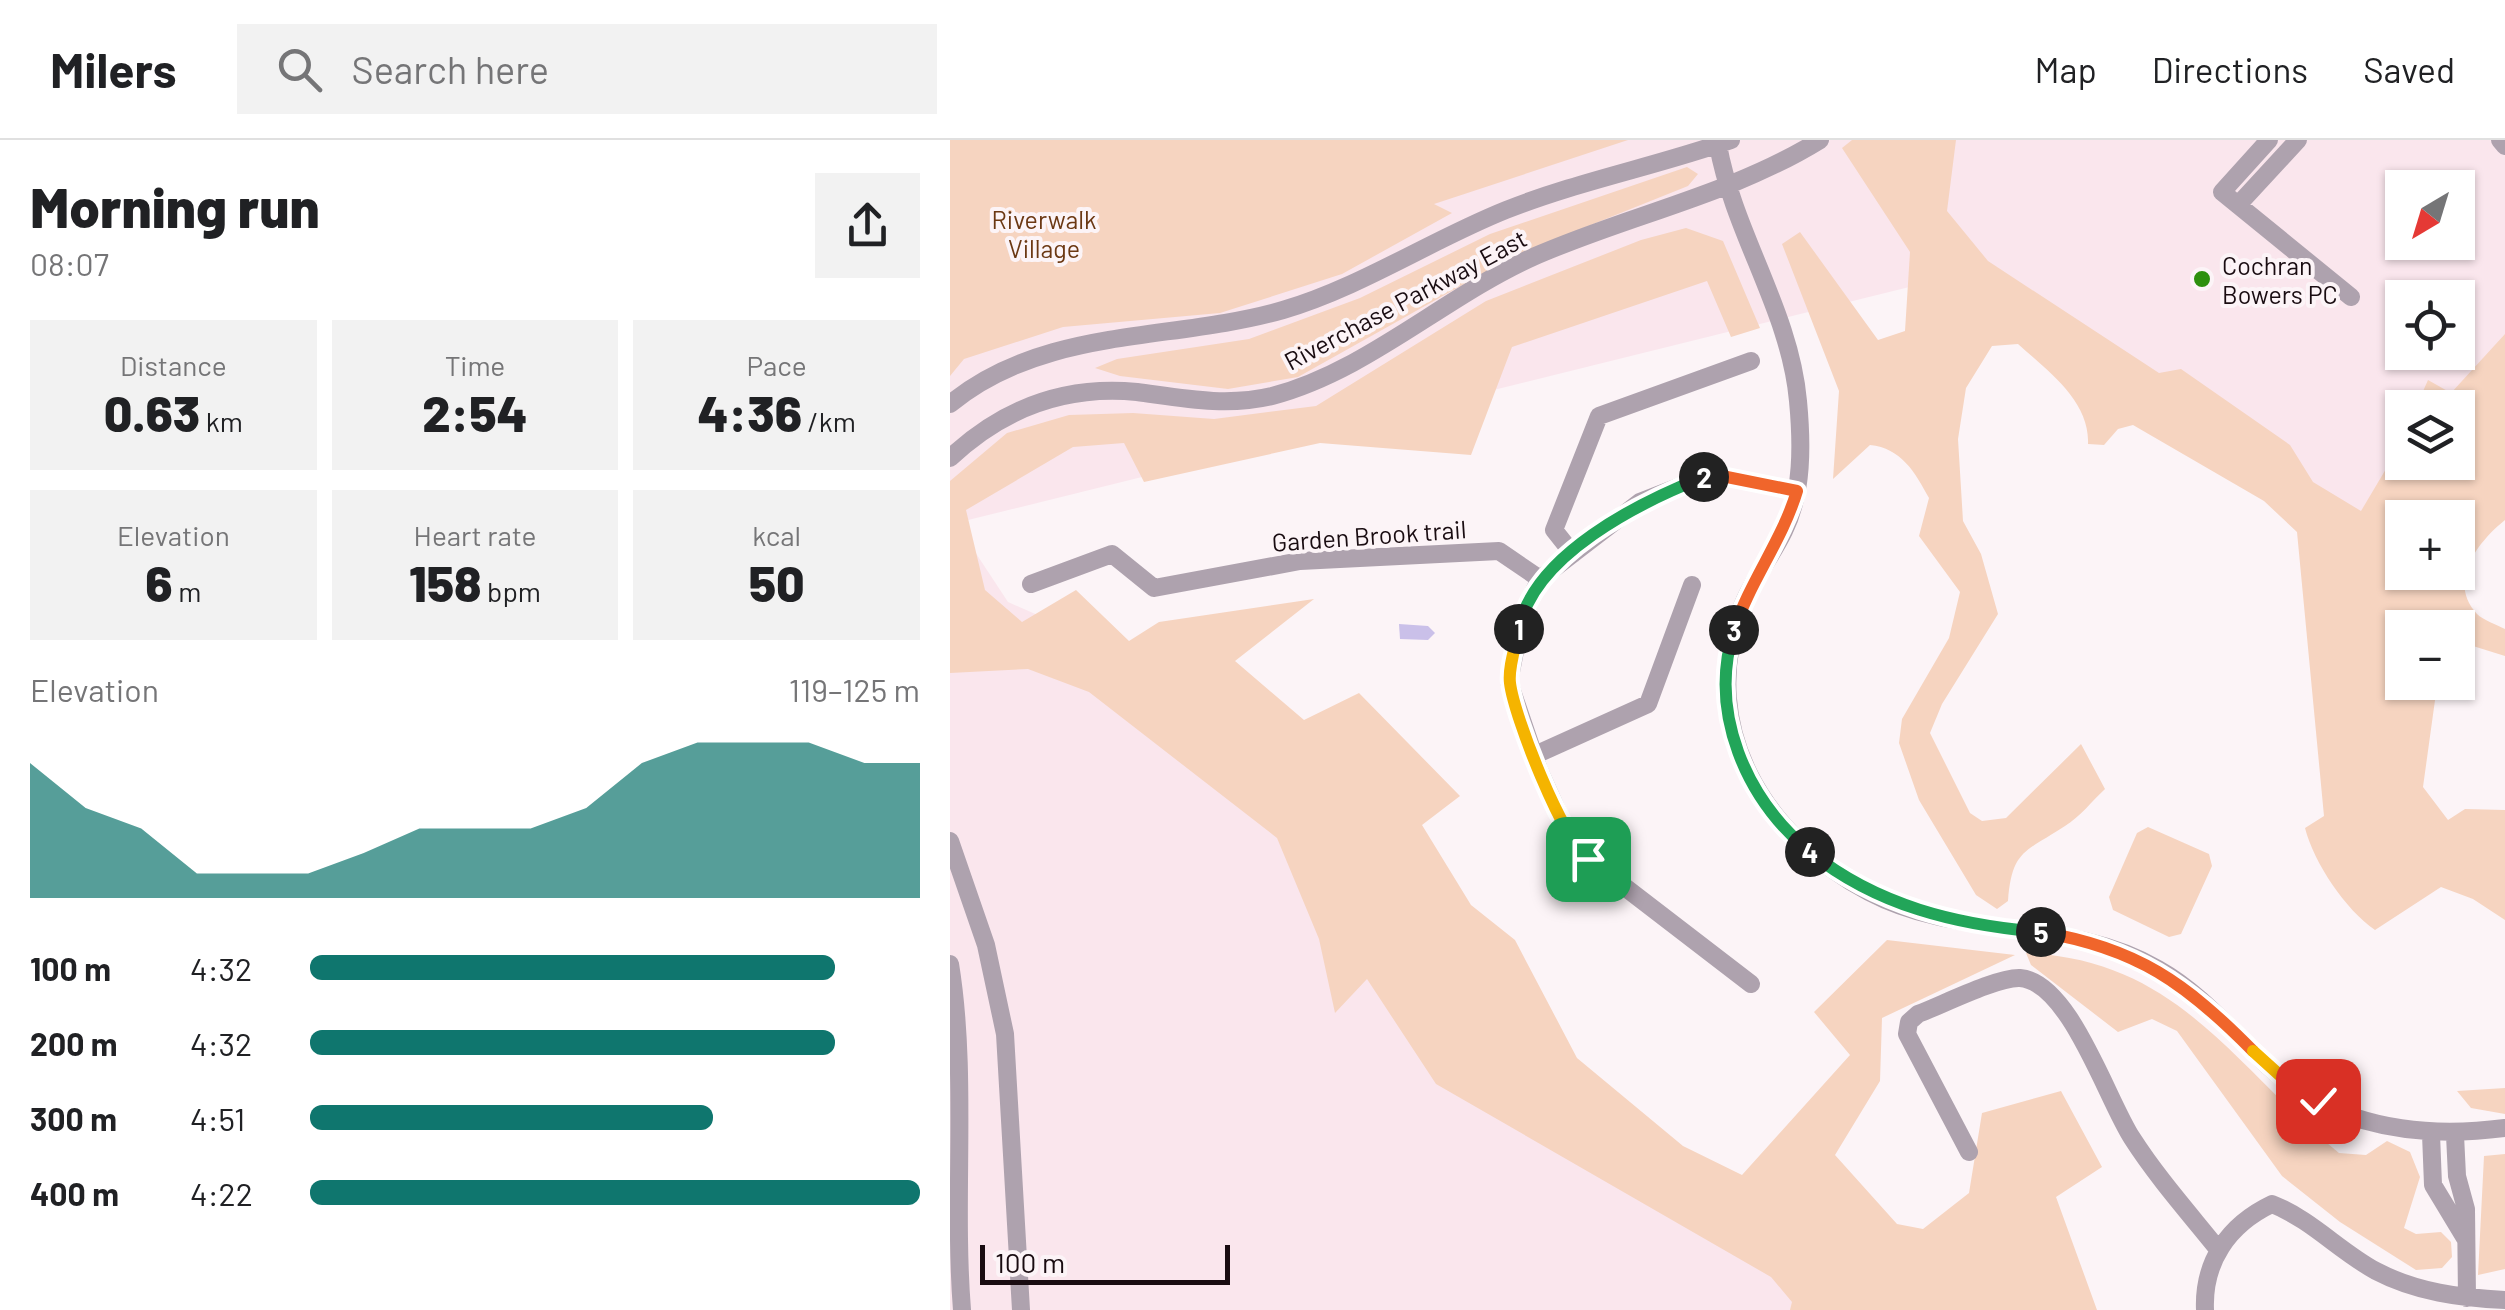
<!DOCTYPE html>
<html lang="en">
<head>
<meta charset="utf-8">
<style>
  :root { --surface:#fff; --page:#f2f2f2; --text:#202124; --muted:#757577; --line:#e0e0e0; --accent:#0f766e }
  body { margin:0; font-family:Barlow,sans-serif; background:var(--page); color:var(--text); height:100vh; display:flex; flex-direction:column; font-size:38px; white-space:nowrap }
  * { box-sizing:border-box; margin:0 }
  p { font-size:32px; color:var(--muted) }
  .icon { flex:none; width:55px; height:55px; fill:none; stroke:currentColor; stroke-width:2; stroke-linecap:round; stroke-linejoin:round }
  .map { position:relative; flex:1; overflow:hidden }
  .details { display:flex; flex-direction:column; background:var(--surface); width:950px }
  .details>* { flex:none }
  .needle { width:65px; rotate:218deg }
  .fabs { position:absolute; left:1435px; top:30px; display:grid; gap:20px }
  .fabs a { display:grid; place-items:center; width:90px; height:90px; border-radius:0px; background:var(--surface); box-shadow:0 2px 8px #0004; font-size:50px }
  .scale { position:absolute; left:30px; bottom:25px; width:250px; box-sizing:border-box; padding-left:10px; border:5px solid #190c11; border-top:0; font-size:28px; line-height:35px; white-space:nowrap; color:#190c11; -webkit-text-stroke:8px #fcf4f7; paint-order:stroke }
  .pin { position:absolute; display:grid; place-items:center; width:85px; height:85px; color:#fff; margin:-42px; border-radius:20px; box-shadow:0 5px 15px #0006 }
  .km { position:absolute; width:50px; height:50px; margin:-25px; border-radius:50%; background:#222; color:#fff; font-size:28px; line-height:50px; text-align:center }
  .round { display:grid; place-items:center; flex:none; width:105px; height:105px; border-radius:0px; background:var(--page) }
  .headline { display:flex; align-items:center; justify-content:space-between; height:170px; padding:0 30px }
  h1 { font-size:55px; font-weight:800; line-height:75px }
  .stats { display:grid; grid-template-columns:repeat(3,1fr); gap:15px; height:170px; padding:10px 30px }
  .stats div { display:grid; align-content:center; border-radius:0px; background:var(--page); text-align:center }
  .stats b { font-size:50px; font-weight:800 }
  .stats small { font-size:28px; font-weight:400 }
  .stats p { font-size:28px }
  .chart { height:280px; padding:20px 30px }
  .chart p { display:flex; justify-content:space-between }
  .chart svg { width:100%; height:180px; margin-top:10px; fill:var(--accent); opacity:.7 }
  ul { padding:0 30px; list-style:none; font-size:32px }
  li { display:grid; grid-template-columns:160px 120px 1fr; align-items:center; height:75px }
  li i { height:25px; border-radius:12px; background:var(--accent) }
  header { display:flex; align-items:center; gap:60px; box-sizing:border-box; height:140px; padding:0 50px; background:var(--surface); border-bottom:2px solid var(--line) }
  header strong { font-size:48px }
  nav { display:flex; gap:55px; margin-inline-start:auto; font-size:35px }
  .search { width:700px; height:90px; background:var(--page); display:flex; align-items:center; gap:25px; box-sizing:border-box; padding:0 35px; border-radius:0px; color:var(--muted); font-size:38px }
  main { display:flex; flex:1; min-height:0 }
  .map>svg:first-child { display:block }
  .built { fill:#fae6ed; fill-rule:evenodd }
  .green { fill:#f6d4c0; fill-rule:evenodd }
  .water { fill:#cac0e9 }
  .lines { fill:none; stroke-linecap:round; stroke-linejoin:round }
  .minor { stroke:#aea2ae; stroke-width:18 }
  .split-1-casing { stroke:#fff; stroke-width:20 }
  .split-2-casing { stroke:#fff; stroke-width:20 }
  .split-3-casing { stroke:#fff; stroke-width:20 }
  .split-4-casing { stroke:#fff; stroke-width:20 }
  .split-5-casing { stroke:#fff; stroke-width:20 }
  .split-6-casing { stroke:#fff; stroke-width:20 }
  .split-7-casing { stroke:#fff; stroke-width:20 }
  .split-1 { stroke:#f5b400; stroke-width:12 }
  .split-2 { stroke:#22a559; stroke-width:12 }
  .split-3 { stroke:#f0652b; stroke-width:12 }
  .split-4 { stroke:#22a559; stroke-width:12 }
  .split-5 { stroke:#22a559; stroke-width:12 }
  .split-6 { stroke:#f0652b; stroke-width:12 }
  .split-7 { stroke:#f5b400; stroke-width:12 }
  .poi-dot { fill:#2d900e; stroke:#fcf4f7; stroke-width:4 }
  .labels { text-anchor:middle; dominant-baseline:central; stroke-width:8; stroke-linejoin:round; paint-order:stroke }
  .park-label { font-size:25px; fill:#6b3813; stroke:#fcf4f7 }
  .poi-label { font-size:25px; fill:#190c11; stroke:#fcf4f7; text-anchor:start }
  .street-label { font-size:25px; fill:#190c11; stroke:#fcf4f7 }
</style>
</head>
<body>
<header>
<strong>Milers</strong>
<div class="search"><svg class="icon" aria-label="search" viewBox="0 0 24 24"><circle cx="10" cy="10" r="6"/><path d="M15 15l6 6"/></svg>Search here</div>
<nav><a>Map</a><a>Directions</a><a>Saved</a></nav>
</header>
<main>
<section class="details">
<div class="headline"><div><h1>Morning run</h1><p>08:07</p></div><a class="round"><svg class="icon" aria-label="share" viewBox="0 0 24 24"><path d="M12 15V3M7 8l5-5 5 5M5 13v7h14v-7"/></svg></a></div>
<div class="stats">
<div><p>Distance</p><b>0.63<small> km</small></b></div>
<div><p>Time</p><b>2:54</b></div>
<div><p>Pace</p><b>4:36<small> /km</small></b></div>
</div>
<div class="stats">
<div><p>Elevation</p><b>6<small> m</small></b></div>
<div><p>Heart rate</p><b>158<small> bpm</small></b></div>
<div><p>kcal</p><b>50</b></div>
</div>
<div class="chart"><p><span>Elevation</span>119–125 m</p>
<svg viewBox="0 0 160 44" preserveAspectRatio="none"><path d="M0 44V11L10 22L20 27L30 38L40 38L50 38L60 33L70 27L80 27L90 27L100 22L110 11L120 6L130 6L140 6L150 11L160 11V44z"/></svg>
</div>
<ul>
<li><b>100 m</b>4:32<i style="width:86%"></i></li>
<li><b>200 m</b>4:32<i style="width:86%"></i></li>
<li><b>300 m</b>4:51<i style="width:66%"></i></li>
<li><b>400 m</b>4:22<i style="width:100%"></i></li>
</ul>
</section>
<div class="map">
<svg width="1555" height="1170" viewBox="0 0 1555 1170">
  <rect width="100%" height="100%" fill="#fcf4f7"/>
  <!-- built -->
  <path class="built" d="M0 0H1555V260L1508 268H1452V322L1415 380 1020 132 6 383 58 462 418 621 488 829 930 1170H0ZM1452 48H1508V102H1452ZM1452 158H1508V212H1452Z"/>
  <!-- green -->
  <path class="green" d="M0 0H678L484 64 502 73 392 134 270 173 113 187 14 219 0 236Z
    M902 0H1006L997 71 1038 121 1209 233 1231 229 1340 305 1363 342 1411 371 1452 302V322H1508V268L1466 267 1478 240 1501 253 1555 194V380C1529 401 1496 441 1527 474 1533 480 1547 485 1555 489V516L1523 506 1508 512V488H1452V542L1491 543 1486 553 1473 647 1498 680 1515 669 1555 670V780L1523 759 1491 747 1425 790C1395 769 1364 723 1355 688L1374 676 1347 392 1314 361 1183 285 1168 289 1154 305 1138 304C1140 261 1098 231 1068 204L1042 206 1016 248 1008 299 1013 381 1031 414 1048 474 992 564 980 593 1020 673 1032 681 1056 678 1131 604 1155 649C1142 661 1130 677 1115 686 1076 712 1062 709 1058 761L1047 769 1026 755 969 660 949 603 952 579 999 498 1010 452 969 396 979 358C965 332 951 308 920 305L883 339 889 251 832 104 850 92 928 200 955 191 960 112 892 8ZM1452 378H1508V432H1452Z
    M737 27 748 34 738 46 566 115 348 237 278 249 170 236 145 228 167 219 299 199 410 158 540 94Z
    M736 88 773 101 810 188 781 197 757 141 562 207 521 315 370 303 194 342 174 303 123 307 16 370 35 450 72 482 126 450 179 501 209 482 364 459 285 521 354 580 409 553 510 656 472 685 521 765 565 800 627 918 733 1006 792 1035 900 915 864 872 937 800 1065 815 932 878 930 941 885 1015 947 1084 973 1089 1019 1053 1032 973 1111 951 1152 1027 1106 1057 1147 1170H840L842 1162 821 1137 486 944 417 839 385 873 369 799 327 698 139 552 78 529 0 533V341L57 293 119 275 183 273 264 279 366 266 536 161 691 100Z
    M1198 687 1259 714 1262 726 1231 794 1219 797 1163 770 1159 757 1187 693Z
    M1076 813C1229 820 1282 925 1389 1013L1416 1015 1437 1001 1460 1012 1470 1037 1454 1088 1466 1094 1491 1092 1501 1102 1502 1117 1492 1128 1466 1130 1390 1082 1332 1036 1227 891 1202 879 1168 892 1081 825Z
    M1555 948V974L1521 968 1507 951Z
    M1555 1014V1129L1528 1135 1534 1016Z"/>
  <!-- water -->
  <path class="water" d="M449 484 478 486 485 493 478 500 450 499Z"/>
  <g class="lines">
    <!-- minor -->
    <path class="minor" d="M1319 0 1272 52 1401 157
      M1550 0 1555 6
      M768 5C784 94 840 171 848 261 852 303 853 353 834 391 821 418 800 443 790 472 748 589 815 697 919 752 1009 800 1119 777 1208 829 1251 853 1282 892 1318 926 1384 988 1469 999 1555 988
      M1288 65 1348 0
      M0 264C95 186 221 202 333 170 411 147 481 100 556 70 629 41 707 26 781 0
      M0 318C52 269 115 245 187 252 232 258 276 267 322 256 417 231 494 157 583 117 678 75 781 55 870 0
      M623 414 604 390 649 276 801 221
      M81 444 162 414 204 448 350 421 549 411 590 439
      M585 615 698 564 742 445
      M0 701 36 805 55 894 71 1170
      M0 824C18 934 3 1057 12 1170
      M801 844 624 708 589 630 559 542 572 475 590 439 690 362 762 334 847 351
      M1481 994 1483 1045 1515 1098
      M1505 995 1507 1036 1516 1069 1517 1158
      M1019 1012 957 894 959 882 968 874C992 865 1047 837 1070 838 1120 842 1157 960 1182 998 1207 1037 1238 1072 1267 1108
      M1255 1170C1253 1122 1278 1085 1322 1064 1362 1080 1389 1111 1426 1131 1466 1152 1511 1158 1555 1160"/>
  </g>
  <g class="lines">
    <!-- split-1 casing -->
    <g class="split-1-casing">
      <path id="split-1" d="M569 489C566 505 558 527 560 543 564 577 613 700 638 719"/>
    </g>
    <!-- split-2 casing -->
    <g class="split-2-casing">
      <path id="split-2" d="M569 489C583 415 690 362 754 337"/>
    </g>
    <!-- split-3 casing -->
    <g class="split-3-casing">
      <path id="split-3" d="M754 337 762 334 847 351C832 401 800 441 784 490"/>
    </g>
    <!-- split-4 casing -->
    <g class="split-4-casing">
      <path id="split-4" d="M784 490C758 573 796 659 860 712"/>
    </g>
    <!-- split-5 casing -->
    <g class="split-5-casing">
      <path id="split-5" d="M860 712C927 766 1007 785 1091 792"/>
    </g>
    <!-- split-6 casing -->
    <g class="split-6-casing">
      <path id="split-6" d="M1091 792C1187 808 1236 843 1303 911"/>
    </g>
    <!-- split-7 casing -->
    <g class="split-7-casing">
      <path id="split-7" d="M1303 911 1335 940 1368 961"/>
    </g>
    <!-- split-1 -->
    <use href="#split-1" class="split-1"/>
    <!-- split-2 -->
    <use href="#split-2" class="split-2"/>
    <!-- split-3 -->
    <use href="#split-3" class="split-3"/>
    <!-- split-4 -->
    <use href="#split-4" class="split-4"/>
    <!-- split-5 -->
    <use href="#split-5" class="split-5"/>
    <!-- split-6 -->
    <use href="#split-6" class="split-6"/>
    <!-- split-7 -->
    <use href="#split-7" class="split-7"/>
  </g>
  <!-- markers -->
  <circle class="poi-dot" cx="1252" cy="139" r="10"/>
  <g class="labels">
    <!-- park labels -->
    <g class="park-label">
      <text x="94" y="79">Riverwalk<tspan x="94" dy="29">Village</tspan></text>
    </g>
    <!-- poi labels -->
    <g class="poi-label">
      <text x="1272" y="125">Cochran<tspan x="1272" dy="29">Bowers PC</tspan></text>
    </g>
    <!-- street labels -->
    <g class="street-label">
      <text transform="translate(455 159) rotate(-28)">Riverchase Parkway East</text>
      <text transform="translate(419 395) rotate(-4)">Garden Brook trail</text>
    </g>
  </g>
</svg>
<div class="fabs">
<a><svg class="needle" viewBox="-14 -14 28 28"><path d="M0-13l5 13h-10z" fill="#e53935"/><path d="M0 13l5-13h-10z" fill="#757577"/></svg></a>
<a><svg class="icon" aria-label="locate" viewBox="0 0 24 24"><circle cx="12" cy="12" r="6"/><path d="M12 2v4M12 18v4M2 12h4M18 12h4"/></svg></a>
<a><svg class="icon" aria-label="layers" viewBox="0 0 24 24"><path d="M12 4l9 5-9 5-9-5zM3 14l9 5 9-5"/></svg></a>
<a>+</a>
<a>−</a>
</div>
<div class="scale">100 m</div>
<div class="pin" style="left:638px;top:719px;background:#1e9e55"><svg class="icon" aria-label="arrive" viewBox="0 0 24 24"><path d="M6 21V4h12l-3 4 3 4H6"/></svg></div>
<div class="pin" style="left:1368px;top:961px;background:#d93025"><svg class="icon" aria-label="check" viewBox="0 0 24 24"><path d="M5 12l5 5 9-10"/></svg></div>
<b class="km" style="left:569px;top:489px">1</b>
<b class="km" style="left:754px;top:337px">2</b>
<b class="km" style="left:784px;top:490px">3</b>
<b class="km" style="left:860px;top:712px">4</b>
<b class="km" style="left:1091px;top:792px">5</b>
</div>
</main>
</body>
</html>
